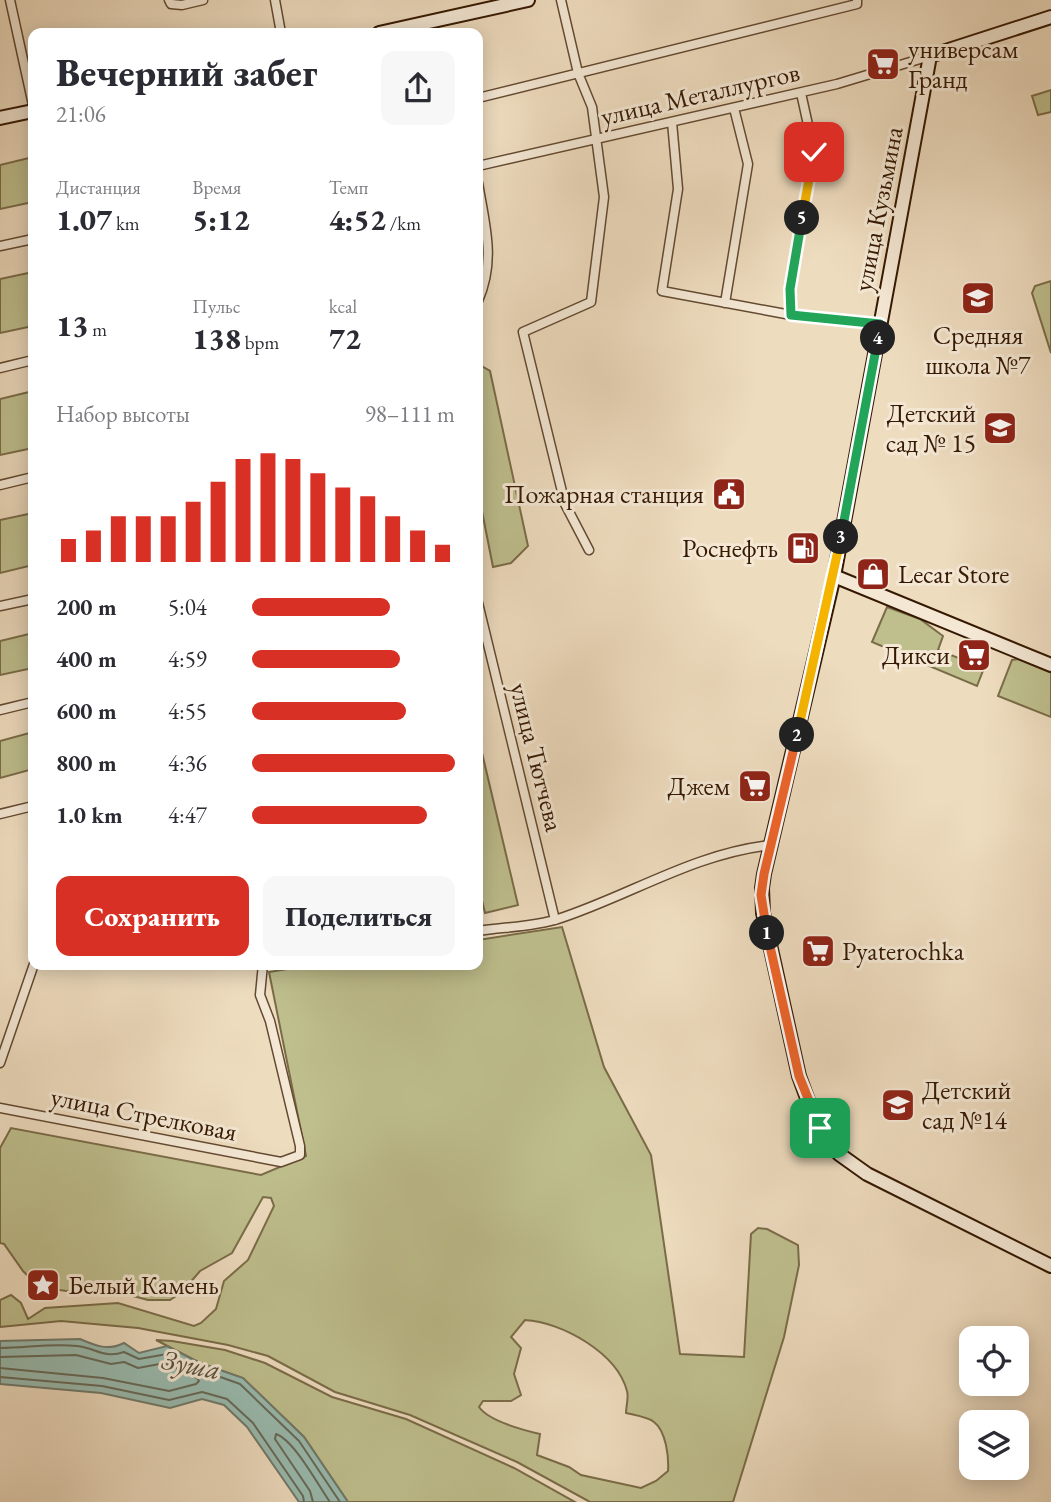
<!DOCTYPE html>
<html lang="ru">
<head>
<meta charset="utf-8">
<style>
  :root { --surface:#fff; --page:#f7f7f7; --text:#2b2b33; --muted:#7c7c81; --accent:#d93025 }
  body { margin:0; font-family:"EB Garamond",serif; background:var(--page); color:var(--text); height:100vh; display:flex; flex-direction:column; font-size:26px; white-space:nowrap }
  * { box-sizing:border-box; margin:0 }
  p { font-size:23px; color:var(--muted) }
  .icon { flex:none; width:38px; height:38px; fill:none; stroke:currentColor; stroke-width:2; stroke-linecap:round; stroke-linejoin:round }
  .map { position:relative; flex:1; overflow:hidden }
  .panel { position:absolute; left:28px; top:28px; width:455px; height:942px; display:flex; flex-direction:column; background:var(--surface); border-radius:14px; box-shadow:0 4px 18px #0003 }
  .panel>* { flex:none }
  .fabs { position:absolute; left:959px; top:1326px; display:grid; gap:14px }
  .fabs a { display:grid; place-items:center; width:70px; height:70px; border-radius:14px; background:var(--surface); box-shadow:0 4px 18px #0003; font-size:35px }
  .pin { position:absolute; display:grid; place-items:center; width:60px; height:60px; color:#fff; margin:-30px; border-radius:14px; box-shadow:0 4px 10px #0006 }
  .km { position:absolute; width:35px; height:35px; margin:-18px; border-radius:50%; background:#222; color:#fff; font-size:19px; line-height:35px; text-align:center }
  .round { display:grid; place-items:center; flex:none; width:74px; height:74px; border-radius:14px; background:var(--page) }
  .headline { display:flex; align-items:center; justify-content:space-between; height:119px; padding:0 28px }
  h1 { font-size:38px; font-weight:800; line-height:52px }
  .metrics { display:grid; grid-template-columns:repeat(3,1fr); gap:10px; height:119px; padding:7px 28px }
  .metrics div { display:grid; align-content:center }
  .metrics b { font-size:30px; font-weight:800 }
  .metrics small { font-size:19px; font-weight:400 }
  .metrics p { font-size:19px }
  .chart { height:196px; padding:14px 28px }
  .chart p { display:flex; justify-content:space-between }
  .chart svg { width:100%; height:126px; margin-top:7px; stroke:var(--accent); stroke-width:6 }
  .button { display:flex; gap:14px; margin-top:auto; padding:14px 28px }
  .button a { flex:1; height:80px; border-radius:14px; background:var(--accent); color:#fff; font-size:28px; font-weight:800; line-height:80px; text-align:center }
  .button a+a { background:var(--page); color:var(--text) }
  ul { padding:0 28px; list-style:none; font-size:23px }
  li { display:grid; grid-template-columns:112px 84px 1fr; align-items:center; height:52px }
  li i { height:18px; border-radius:9px; background:var(--accent) }
  .map>svg:first-child { display:block }
  .green { fill:#bfbf8e; stroke:#7a6c48; stroke-width:2; fill-rule:evenodd }
  .water { fill:#99bcb1; stroke:#717a6b; stroke-width:2 }
  .lines { fill:none; stroke-linecap:round; stroke-linejoin:round }
  .shore { stroke:#676a59; stroke-width:2 }
  .street-casing { stroke:#634930; stroke-width:11 }
  .secondary-casing { stroke:#351801; stroke-width:16 }
  .street { stroke:#f4e8d5; stroke-width:8 }
  .secondary { stroke:#f4e8d5; stroke-width:12 }
  .split-1-casing { stroke:#fff; stroke-width:14 }
  .split-2-casing { stroke:#fff; stroke-width:14 }
  .split-3-casing { stroke:#fff; stroke-width:14 }
  .split-4-casing { stroke:#fff; stroke-width:14 }
  .split-5-casing { stroke:#fff; stroke-width:14 }
  .split-6-casing { stroke:#fff; stroke-width:14 }
  .split-1 { stroke:#f0652b; stroke-width:9 }
  .split-2 { stroke:#f0652b; stroke-width:9 }
  .split-3 { stroke:#f5b400; stroke-width:9 }
  .split-4 { stroke:#22a559; stroke-width:9 }
  .split-5 { stroke:#22a559; stroke-width:9 }
  .split-6 { stroke:#f5b400; stroke-width:9 }
  .labels { text-anchor:middle; dominant-baseline:central; stroke-width:6; stroke-linejoin:round; paint-order:stroke }
  .poi-label { font-size:26px; fill:#351801; stroke:#f4e8d5; text-anchor:start }
  .street-label { font-size:26px; fill:#351801; stroke:#f4e8d5 }
  .water-label { font-size:28px; font-style:italic; fill:#58513f; stroke:#f4e8d5 }
</style>
</head>
<body>
<div class="map">
<svg width="1051" height="1502" viewBox="0 0 1051 1502">
  <rect width="100%" height="100%" fill="#eedcbf"/>
  <filter id="stains"><feTurbulence type="fractalNoise" baseFrequency=".00286" numOctaves="4"/><feColorMatrix values="0 0 0 0 .2 0 0 0 0 .09 0 0 0 0 .02 0 0 0 .5 -.17"/></filter>
  <radialGradient id="worn" r=".72"><stop offset=".6" stop-color="#630" stop-opacity="0"/><stop offset="1" stop-color="#630" stop-opacity=".3"/></radialGradient>
  <!-- green -->
  <path class="green" d="M1051 90V112L1038 115 1032 96Z
    M33 157V202L0 209V165Z
    M33 272V326L0 333V279Z
    M1051 281V353L1032 293 1035 286Z
    M478 364 490 371 528 546 511 563 493 567 478 491Z
    M33 391V448L0 455V399Z
    M33 513V565L0 573V520Z
    M887 607 920 619 943 636 938 650 984 668 977 686 872 642Z
    M33 633V668L0 675V641Z
    M1018 659 1051 672V717L998 696 1012 660Z
    M33 732V769L0 778V741Z
    M478 736 518 905 485 913 478 884Z
    M562 927 604 1067 651 1155 680 1354 744 1357 751 1234 758 1228 767 1229 798 1245 799 1265 784 1337 733 1502H590L517 1462 410 1415 335 1392 268 1356 228 1345 138 1328 61 1321 0 1327V1300L11 1295 21 1303 28 1319 45 1308 118 1303 194 1326 201 1323 216 1309 224 1281 248 1260 274 1206 271 1198 263 1197 232 1253 200 1271 182 1292 170 1300H148L110 1290 73 1292 53 1289 46 1294 23 1271 4 1244 0 1243V1148L11 1128 261 1175 306 1156 269 972 318 964H478V940ZM525 1320C562 1322 617 1353 627 1391 629 1397 626 1406 626 1413 634 1415 648 1417 654 1422 666 1431 669 1457 668 1471L656 1481 641 1488 581 1475 569 1467 537 1455 540 1434C523 1430 489 1421 479 1407L483 1401H511L521 1395 514 1374 521 1348 511 1337Z
    M156 1340 172 1341 225 1350 265 1363 332 1397 406 1419 514 1468 575 1502H348L304 1437 243 1378 200 1363Z"/>
  <!-- water -->
  <path class="water" d="M80 1339C96 1346 108 1351 124 1343L139 1353 167 1346 200 1363 243 1378 304 1437 348 1502H299L247 1427 224 1405 202 1399 170 1408 101 1393 0 1384V1341Z"/>
  <g class="lines">
    <!-- shore -->
    <path class="shore" d="M0 1348C25 1348 52 1343 77 1346 96 1348 104 1359 124 1352L139 1359 167 1354 198 1369 240 1384 299 1441 340 1502
      M0 1357 76 1355 111 1364 124 1362 138 1368 165 1363 197 1378 199 1381 196 1384 169 1391 103 1378 0 1368
      M0 1377 102 1386 169 1400 202 1392 227 1399 253 1423 303 1496 304 1502
      M313 1502 310 1491 275 1439 276 1434C294 1440 318 1485 330 1502"/>
    <!-- street casing -->
    <g class="street-casing">
      <path id="street" d="M10 0 33 105
        M169 0 171 4 182 5 203 0
        M275 0 281 33
        M561 0 578 73 592 107 604 197 591 302 523 332 565 504 589 550
        M478 98 857 4V0
        M672 122 678 189 662 291 791 315 880 324
        M478 166 837 84 930 56
        M478 183C485 225 496 260 478 301
        M0 246 33 239
        M725 303 748 164 734 108
        M791 315 790 289 814 152 801 93
        M0 368 33 360
        M0 485 33 477
        M478 603 555 920
        M0 606 33 599
        M0 710 33 702
        M0 814 33 806
        M478 931C504 927 533 927 558 919 629 896 695 853 771 845
        M0 1063 34 964
        M0 1108 281 1162 300 1155V1146L270 1021 260 995 263 964"/>
    </g>
    <!-- secondary casing -->
    <g class="secondary-casing">
      <path id="secondary" d="M1051 17 930 56 834 576 764 874 762 888 763 913 799 1076 814 1117 829 1142 839 1154 867 1174 1051 1266
        M379 33 528 0
        M0 118 33 111
        M834 576 1051 665"/>
    </g>
    <!-- street -->
    <use href="#street" class="street"/>
    <!-- secondary -->
    <use href="#secondary" class="secondary"/>
  </g>
  <g class="lines">
    <!-- split-1 casing -->
    <g class="split-1-casing">
      <path id="split-1" d="M767 933 799 1076 820 1128"/>
    </g>
    <!-- split-2 casing -->
    <g class="split-2-casing">
      <path id="split-2" d="M767 933 761 895 764 874 797 735"/>
    </g>
    <!-- split-3 casing -->
    <g class="split-3-casing">
      <path id="split-3" d="M797 735 841 537"/>
    </g>
    <!-- split-4 casing -->
    <g class="split-4-casing">
      <path id="split-4" d="M841 537 878 338"/>
    </g>
    <!-- split-5 casing -->
    <g class="split-5-casing">
      <path id="split-5" d="M802 218 790 289 791 315 880 324 878 338"/>
    </g>
    <!-- split-6 casing -->
    <g class="split-6-casing">
      <path id="split-6" d="M802 218 814 152"/>
    </g>
    <!-- split-1 -->
    <use href="#split-1" class="split-1"/>
    <!-- split-2 -->
    <use href="#split-2" class="split-2"/>
    <!-- split-3 -->
    <use href="#split-3" class="split-3"/>
    <!-- split-4 -->
    <use href="#split-4" class="split-4"/>
    <!-- split-5 -->
    <use href="#split-5" class="split-5"/>
    <!-- split-6 -->
    <use href="#split-6" class="split-6"/>
  </g>
  <!-- icons -->
  <defs>
    <g id="supermarket-square" transform="scale(1.75)"><rect x="-9" y="-9" width="18" height="18" rx="4" fill="#8f2418" stroke="#f4e8d5"/><path d="M-6-5.5h2.5l.6 2H6L4.5 2H-2.5L-4.4-4H-6ZM-1.5 3.2a1.3 1.3 0 1 0 .1 0ZM3 3.2a1.3 1.3 0 1 0 .1 0Z" fill="#fff"/></g>
    <g id="school-square" transform="scale(1.75)"><rect x="-9" y="-9" width="18" height="18" rx="4" fill="#8f2418" stroke="#f4e8d5"/><path d="M0-5L7-2L0 1L-7-2ZM-4 1L0 2.5L4 1V4Q0 6-4 4Z" fill="#fff"/></g>
    <g id="civic-square" transform="scale(1.75)"><rect x="-9" y="-9" width="18" height="18" rx="4" fill="#8f2418" stroke="#f4e8d5"/><path d="M-.6-6.5H3V-4.5H.6V-3L4-1V1h2V6H-6V1h2V-1L-.6-3ZM-1.2 2.5V6h2.4V2.5Z" fill="#fff"/></g>
    <g id="fuel-square" transform="scale(1.75)"><rect x="-9" y="-9" width="18" height="18" rx="4" fill="#8f2418" stroke="#f4e8d5"/><path d="M-5.5-6h7V0h2V4h1.3V-2.5L3-4.5l.8-.8L6-3V5H2.5V1h-1V6h-7ZM-4.2-4.7v3.2H.2V-4.7Z" fill="#fff"/></g>
    <g id="shop-square" transform="scale(1.75)"><rect x="-9" y="-9" width="18" height="18" rx="4" fill="#8f2418" stroke="#f4e8d5"/><path d="M-5-2.5h2.3a2.7 3.5 0 0 1 5.4 0H5L5.5 6h-11ZM-1.5-2.5h3a1.5 2.3 0 0 0-3 0Z" fill="#fff"/></g>
    <g id="sight-square" transform="scale(1.75)"><rect x="-9" y="-9" width="18" height="18" rx="4" fill="#8f2418" stroke="#f4e8d5"/><path d="M0-6L1.8-2.2L6-1.7L2.9 1.2L3.7 5.4L0 3.3L-3.7 5.4L-2.9 1.2L-6-1.7L-1.8-2.2Z" fill="#fff"/></g>
  </defs>
  <g fill-rule="evenodd">
    <use href="#supermarket-square" x="883" y="64"/>
    <use href="#school-square" x="978" y="298"/>
    <use href="#school-square" x="1000" y="428"/>
    <use href="#civic-square" x="729" y="494"/>
    <use href="#fuel-square" x="803" y="548"/>
    <use href="#shop-square" x="873" y="574"/>
    <use href="#supermarket-square" x="974" y="655"/>
    <use href="#supermarket-square" x="755" y="786"/>
    <use href="#supermarket-square" x="818" y="951"/>
    <use href="#school-square" x="898" y="1105"/>
    <use href="#sight-square" x="43" y="1285"/>
  </g>
  <g class="labels">
    <!-- poi labels -->
    <g class="poi-label">
      <text x="908" y="49">универсам<tspan x="908" dy="30">Гранд</tspan></text>
      <text x="978" y="335" text-anchor="middle">Средняя<tspan x="978" dy="30">школа №7</tspan></text>
      <text x="976" y="413" text-anchor="end">Детский<tspan x="976" dy="30">сад № 15</tspan></text>
      <text x="704" y="494" text-anchor="end">Пожарная станция</text>
      <text x="778" y="548" text-anchor="end">Роснефть</text>
      <text x="898" y="574">Lecar Store</text>
      <text x="950" y="655" text-anchor="end">Дикси</text>
      <text x="730" y="786" text-anchor="end">Джем</text>
      <text x="842" y="951">Pyaterochka</text>
      <text x="922" y="1090">Детский<tspan x="922" dy="30">сад №14</tspan></text>
      <text x="68" y="1285">Белый Камень</text>
    </g>
    <!-- street labels -->
    <g class="street-label">
      <text transform="translate(700 94) rotate(-13)">улица Металлургов</text>
      <text transform="translate(878 209) rotate(-79)">улица Кузьмина</text>
      <text transform="translate(537 757) rotate(76)">улица Тютчева</text>
      <text transform="translate(144 1114) rotate(11)">улица Стрелковая</text>
    </g>
    <!-- water labels -->
    <g class="water-label">
      <text transform="translate(191 1364) rotate(11)">Зуша</text>
    </g>
  </g>
  <rect width="100%" height="100%" filter="url(#stains)"/>
  <rect width="100%" height="100%" fill="url(#worn)"/>
</svg>
<div class="fabs">
<a><svg class="icon" aria-label="locate" viewBox="0 0 24 24"><circle cx="12" cy="12" r="6"/><path d="M12 2v4M12 18v4M2 12h4M18 12h4"/></svg></a>
<a><svg class="icon" aria-label="layers" viewBox="0 0 24 24"><path d="M12 4l9 5-9 5-9-5zM3 14l9 5 9-5"/></svg></a>
</div>
<div class="pin" style="left:820px;top:1128px;background:#1e9e55"><svg class="icon" aria-label="arrive" viewBox="0 0 24 24"><path d="M6 21V4h12l-3 4 3 4H6"/></svg></div>
<div class="pin" style="left:814px;top:152px;background:#d93025"><svg class="icon" aria-label="check" viewBox="0 0 24 24"><path d="M5 12l5 5 9-10"/></svg></div>
<b class="km" style="left:767px;top:933px">1</b>
<b class="km" style="left:797px;top:735px">2</b>
<b class="km" style="left:841px;top:537px">3</b>
<b class="km" style="left:878px;top:338px">4</b>
<b class="km" style="left:802px;top:218px">5</b>
<section class="panel">
<div class="headline"><div><h1>Вечерний забег</h1><p>21:06</p></div><a class="round"><svg class="icon" aria-label="share" viewBox="0 0 24 24"><path d="M12 15V3M7 8l5-5 5 5M5 13v7h14v-7"/></svg></a></div>
<div class="metrics">
<div><p>Дистанция</p><b>1.07<small> km</small></b></div>
<div><p>Время</p><b>5:12</b></div>
<div><p>Темп</p><b>4:52<small> /km</small></b></div>
</div>
<div class="metrics">
<div><b>13<small> m</small></b></div>
<div><p>Пульс</p><b>138<small> bpm</small></b></div>
<div><p>kcal</p><b>72</b></div>
</div>
<div class="chart"><p><span>Набор высоты</span>98–111 m</p>
<svg viewBox="0 0 160 44" preserveAspectRatio="none"><path d="M5 44V36M15 44V33M25 44V28M35 44V28M45 44V28M55 44V23M65 44V16M75 44V8M85 44V6M95 44V8M105 44V13M115 44V18M125 44V21M135 44V28M145 44V33M155 44V38"/></svg>
</div>
<ul>
<li><b>200 m</b>5:04<i style="width:68%"></i></li>
<li><b>400 m</b>4:59<i style="width:73%"></i></li>
<li><b>600 m</b>4:55<i style="width:76%"></i></li>
<li><b>800 m</b>4:36<i style="width:100%"></i></li>
<li><b>1.0 km</b>4:47<i style="width:86%"></i></li>
</ul>
<div class="button"><a>Сохранить</a><a>Поделиться</a></div>
</section>
</div>
</body>
</html>
